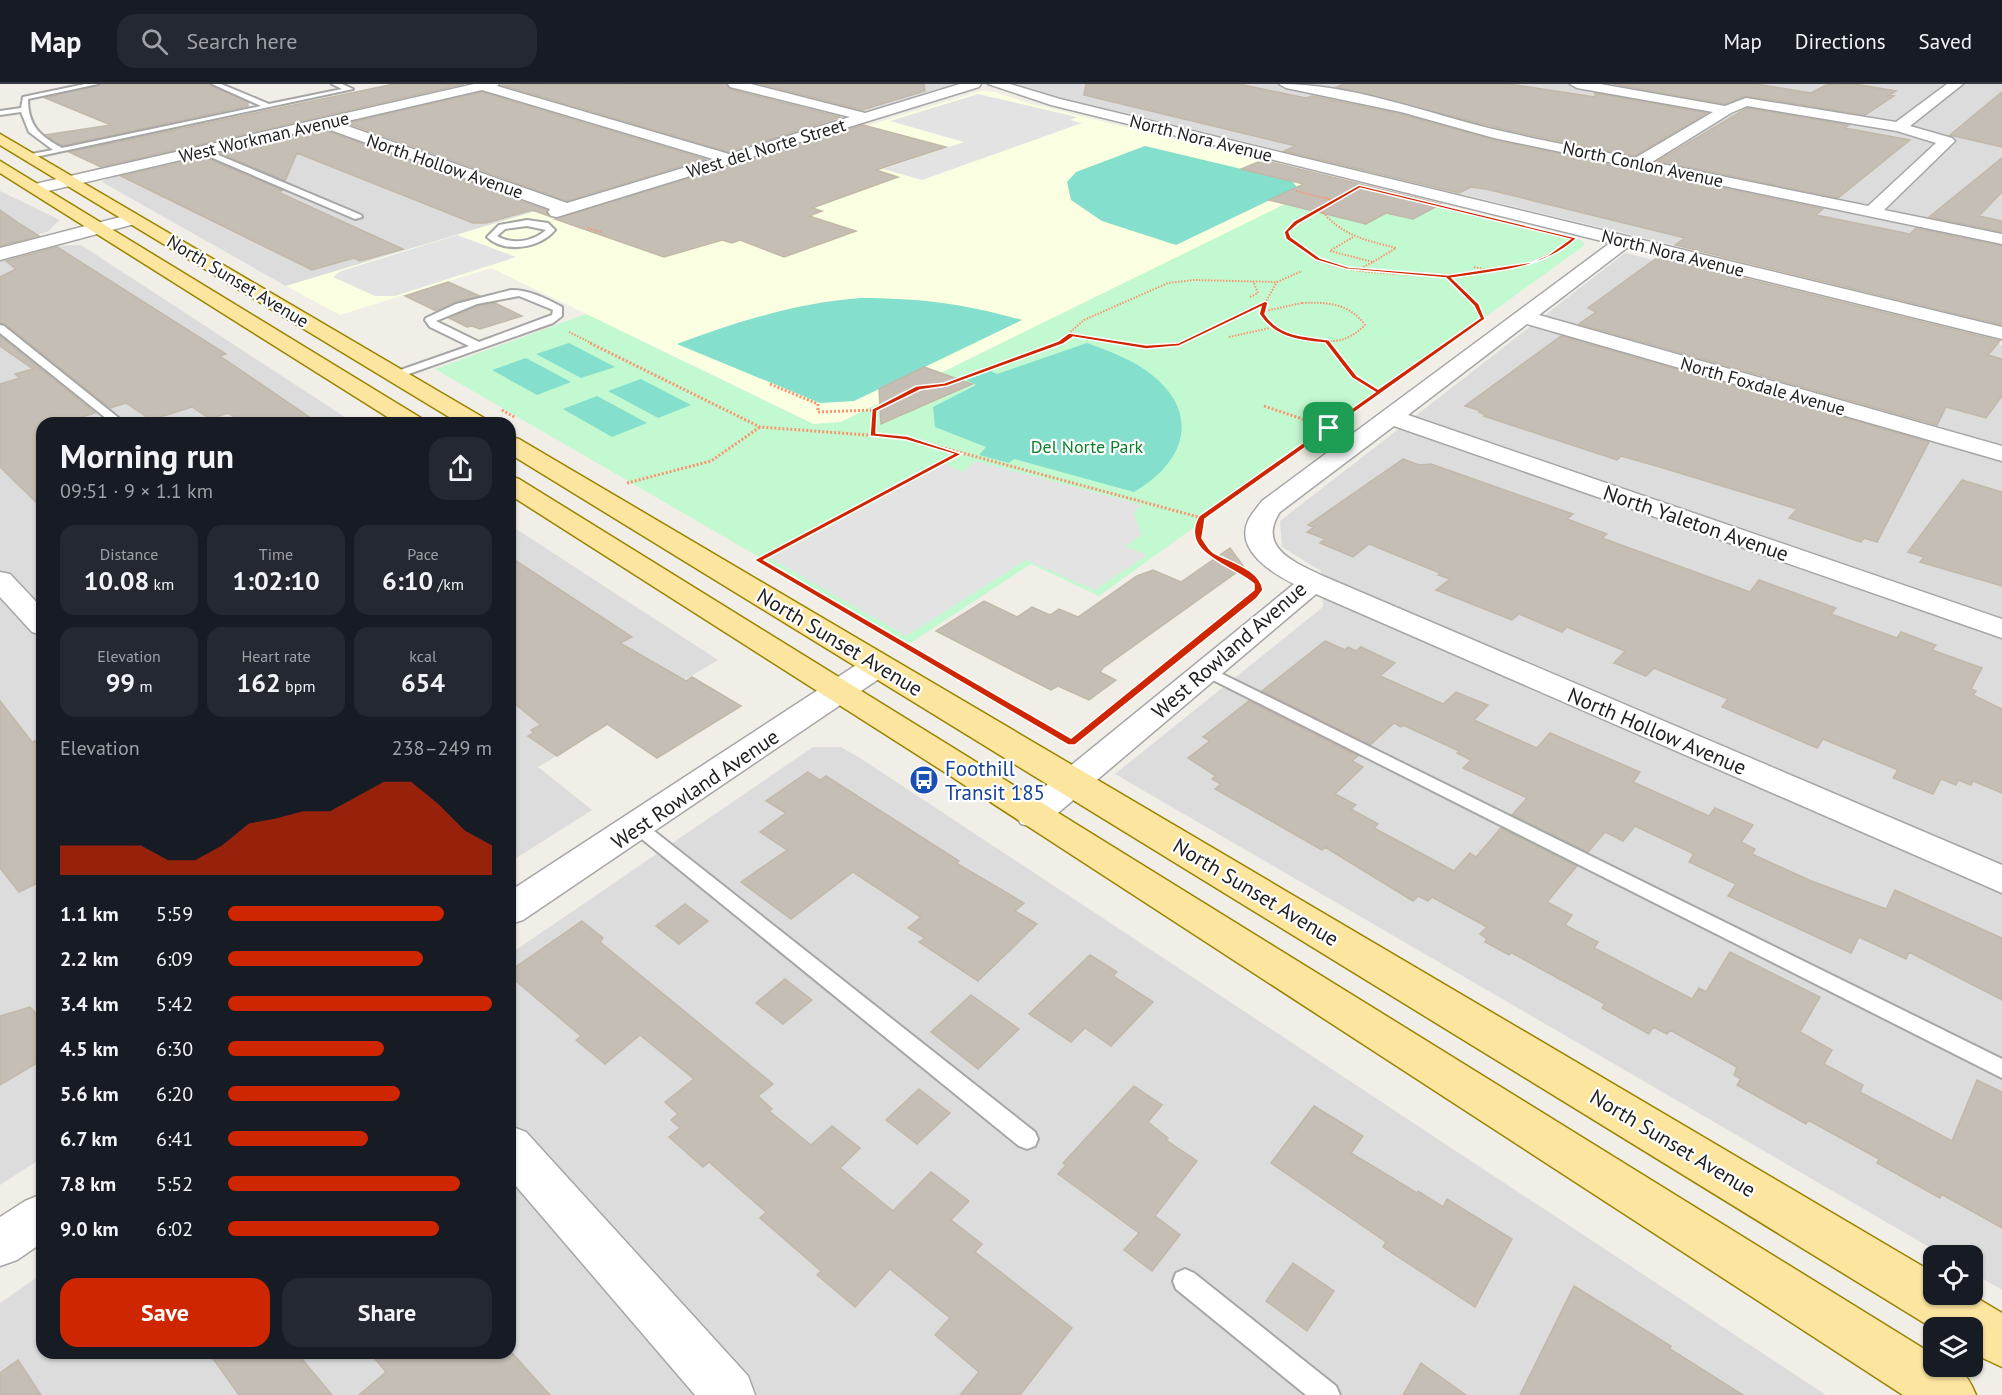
<!DOCTYPE html>
<html lang="en">
<head>
<meta charset="utf-8">
<style>
  :root { --surface:#171b24; --page:#242831; --text:#f1f3f6; --muted:#9ea1a6; --line:#363941; --accent:#ce2601 }
  body { margin:0; font-family:"PT Sans",sans-serif; background:var(--page); color:var(--text); height:100vh; display:flex; flex-direction:column; font-size:22px; white-space:nowrap }
  * { box-sizing:border-box; margin:0 }
  p { font-size:20px; color:var(--muted) }
  .icon { flex:none; width:33px; height:33px; fill:none; stroke:currentColor; stroke-width:2; stroke-linecap:round; stroke-linejoin:round }
  .map { position:relative; flex:1; overflow:hidden }
  .side { position:absolute; left:36px; top:333px; width:480px; height:942px; display:flex; flex-direction:column; background:var(--surface); border-radius:18px; box-shadow:0 2px 4px #0004 }
  .side>* { flex:none }
  .tools { position:absolute; left:1923px; top:1161px; display:grid; gap:12px }
  .tools a { display:grid; place-items:center; width:60px; height:60px; border-radius:12px; background:var(--surface); box-shadow:0 2px 4px #0004; font-size:30px }
  .pin { position:absolute; display:grid; place-items:center; width:51px; height:51px; color:#fff; margin:-26px; border-radius:12px; box-shadow:0 3px 9px #0006 }
  .round { display:grid; place-items:center; flex:none; width:63px; height:63px; border-radius:18px; background:var(--page) }
  .head { display:flex; align-items:center; justify-content:space-between; height:102px; padding:0 24px }
  h1 { font-size:33px; font-weight:700; line-height:45px }
  .figures { display:grid; grid-template-columns:repeat(3,1fr); gap:9px; height:102px; padding:6px 24px }
  .figures div { display:grid; align-content:center; border-radius:15px; background:var(--page); text-align:center }
  .figures b { font-size:26px; font-weight:700 }
  .figures small { font-size:16px; font-weight:400 }
  .figures p { font-size:16px }
  .chart { height:168px; padding:12px 24px }
  .chart p { display:flex; justify-content:space-between }
  .chart svg { width:100%; height:108px; margin-top:6px; fill:var(--accent); opacity:.7 }
  .cta { display:flex; gap:12px; margin-top:auto; padding:12px 24px }
  .cta a { flex:1; height:69px; border-radius:18px; background:var(--accent); color:#fff; font-size:24px; font-weight:700; line-height:69px; text-align:center }
  .cta a+a { background:var(--page); color:var(--text) }
  ul { padding:0 24px; list-style:none; font-size:20px }
  li { display:grid; grid-template-columns:96px 72px 1fr; align-items:center; height:45px }
  li i { height:15px; border-radius:8px; background:var(--accent) }
  header { display:flex; align-items:center; gap:36px; box-sizing:border-box; height:84px; padding:0 30px; background:var(--surface); border-bottom:2px solid var(--line) }
  header strong { font-size:28px }
  nav { display:flex; gap:33px; margin-inline-start:auto; font-size:21px }
  .search { width:420px; height:54px; background:var(--page); display:flex; align-items:center; gap:15px; box-sizing:border-box; padding:0 21px; border-radius:18px; color:var(--muted); font-size:22px }
  .map>svg:first-child { display:block }
  .residential { fill:#dddcdc }
  .education { fill:#f9ffe0 }
  .park { fill:#c3f9d1 }
  .pitch { fill:#84dfcc }
  .parking { fill:#e3e3e3 }
  .building { fill:#c5beb5; stroke:#c2b8a8; stroke-width:1.5 }
  .lines { fill:none; stroke-linecap:round; stroke-linejoin:round }
  .service-casing { stroke:#a6a6a6; stroke-width:4 }
  .minor-casing { stroke:#a6a6a6; stroke-width:3 }
  .tertiary-casing { stroke:#a6a6a6; stroke-width:3 }
  .primary-casing { stroke:#9a8300; stroke-width:3 }
  .path-far3 { stroke:#f9956d; stroke-width:1.5; stroke-dasharray:1.5 1.5; stroke-linecap:butt }
  .path-far2 { stroke:#f9956d; stroke-width:2; stroke-dasharray:1.5 1.5; stroke-linecap:butt }
  .path-far1 { stroke:#f9956d; stroke-width:3; stroke-dasharray:2 2; stroke-linecap:butt }
  .path { stroke:#f9956d; stroke-width:4; stroke-dasharray:3 3; stroke-linecap:butt }
  .service { fill:#fff; fill-rule:evenodd }
  .minor { fill:#fff; fill-rule:evenodd }
  .tertiary { fill:#fff; fill-rule:evenodd }
  .primary { fill:#fce59f; fill-rule:evenodd }
  .route { fill:#ce2601; stroke:#fff; stroke-width:1.5; fill-rule:evenodd }
  .labels { text-anchor:middle; dominant-baseline:central; stroke-width:4.5; stroke-linejoin:round; paint-order:stroke }
  .far-street-label { font-size:18px; fill:#1f1f1f; stroke:#fff }
  .far-park-label { font-size:18px; fill:#0c7f2b; stroke:#fff }
  .street-label { font-size:21px; fill:#1f1f1f; stroke:#fff }
  .transit-label { font-size:21px; fill:#164399; stroke:#fff; text-anchor:start }
</style>
</head>
<body>
<header>
<strong>Map</strong>
<div class="search"><svg class="icon" aria-label="search" viewBox="0 0 24 24"><circle cx="10" cy="10" r="6"/><path d="M15 15l6 6"/></svg>Search here</div>
<nav><a>Map</a><a>Directions</a><a>Saved</a></nav>
</header>
<div class="map">
<svg width="2002" height="1311" viewBox="0 0 2002 1311">
  <rect width="100%" height="100%" fill="#f0eee6"/>
  <!-- residential -->
  <path class="residential" d="M508 0H957L286 202 102 98 110 93Z
    M1004 0H2002V240Z
    M0 107 60 136 47 148 0 160Z
    M81 161 354 339H42V1074L0 1101V177L55 162Z
    M1625 169 2002 261V1206L1973 1189 1972 1172 1943 1171 1115 690 1323 523 1321 487 1282 463 1280 437Z
    M510 441 718 576 538 683 592 726 510 778Z
    M813 663H841L860 674 1826 1311H0V1219L42 1190V1269H510V870Z"/>
  <!-- education -->
  <path class="education" d="M981 7 995 8 1028 19 1336 95 841 338 814 340 491 184 340 231 286 202 543 125 568 134Z"/>
  <!-- park -->
  <path class="park" d="M1336 95 1571 152 1582 157 1585 161 1099 512 1031 480 909 560 435 285 586 230 813 340 841 338Z"/>
  <!-- pitch -->
  <path class="pitch" d="M1145 62 1292 97 1297 103 1176 161 1102 137 1071 116 1067 98 1076 88Z
    M860 214C919 214 965 220 1022 236L854 317 820 319 677 260C737 238 795 219 860 214Z
    M569 259 615 283 581 294 536 270Z
    M1087 259C1109 267 1134 276 1152 291 1202 331 1184 379 1134 408L1014 375 1009 379 979 371 986 363 935 343 933 323 976 301 966 296 991 287 997 290Z
    M526 274 571 298 537 311 492 286Z
    M641 295 691 321 658 334 608 307Z
    M597 312 647 339 612 353 563 325Z"/>
  <!-- parking -->
  <path class="parking" d="M978 10 1077 33 1070 36 1082 39 922 96 883 85 964 58 890 37Z
    M457 151 516 173 395 212H375L333 193 341 187Z
    M976 377 1142 421 1134 429 1141 451 1125 462 1147 471 1095 506 1026 476 906 552 770 474 945 380 963 388Z"/>
  <!-- building -->
  <path class="building" d="M102 0H210L248 18V22L62 62 45 51 111 41 45 14Z
    M394 0H464L101 83 69 68Z
    M726 0 729 5 840 33 729 68 501 1Z
    M760 0H924L925 7 862 26Z
    M1086 0H1239L1306 14 1312 12 1400 30 1494 56 1823 125 1816 131 1910 150 1916 144 2002 162V241L1675 161 1685 154 1486 105 1471 103 1459 109 1284 67 1296 62 1084 11Z
    M1344 0H1509L1595 13V9L1707 29 1635 72 1515 48 1336 3Z
    M1613 0H1756L1811 9 1826 1 1854 0 1896 7 1889 11 1894 12 1865 31 1746 12 1725 20Z
    M482 8 705 75 567 117 347 39Z
    M2002 8V63L1950 51 1974 31Z
    M1747 24 1849 41 1845 44 1910 56 1838 114 1658 77Z
    M863 41 946 63 876 86 898 93 812 124 822 127 809 132 856 147 784 173 740 156 732 159 722 156 664 173 555 135Z
    M322 45 547 126 549 132 532 126 486 139H473L297 69 285 97 220 69Z
    M204 73 282 106 280 109 403 165 360 177 354 174 312 186 121 92Z
    M2002 74V108L1979 132 2002 137V148L1929 133Z
    M1263 76 1441 120 1413 135 1386 129 1366 140 1269 116 1304 100 1241 85Z
    M0 126 20 140 39 152 0 162Z
    M57 163 226 270 220 272 318 339H242L228 329 210 335 192 323 151 336 126 319 110 324 5 240 0 239V193L16 185 6 177Z
    M1658 173 2000 257 1988 271 2002 275V312L1986 334 1946 323 1937 341 1579 240 1596 228 1588 224Z
    M448 198 480 212 455 218 436 227 405 212Z
    M495 219 522 232 480 245 472 242 467 243 449 234 478 222Z
    M0 252 95 329 63 339H42V424L0 383V300L20 294 15 290 33 285 0 262Z
    M1561 252 1929 358 1877 458 1864 454 1861 458 1789 434 1797 425 1660 383 1621 372 1617 376 1484 332 1486 331 1479 328 1481 327 1465 322Z
    M924 283 972 300 881 340 879 305Z
    M1403 375 1419 381 1431 380 1573 430 1567 435 1607 450 1602 454 1750 508 1759 496 1836 524 1831 530 1897 554 1901 548 1936 561 1932 566 1982 584 1971 605 1976 607 1973 611 2002 625V709L1973 697 1971 701 1958 696 1956 701 1941 695 1933 710 1893 694 1898 686 1823 655 1817 664 1722 623 1728 615 1654 584 1646 592 1614 579 1625 567 1567 543 1562 548 1519 530 1512 536 1436 506 1450 495 1438 491 1440 489 1369 460 1353 473 1320 459 1325 455 1307 448 1314 443 1308 441Z
    M1962 396 2002 408V502L1920 478 1924 473 1908 468Z
    M1230 464 1244 483 1103 584 1100 588 1116 596 1089 616 1058 602 1051 606 936 547 984 517 1017 533 1032 523 1050 531 1059 525 1078 533 1137 492 1153 486 1181 498Z
    M510 473 632 553 620 559 686 597 692 593 741 622 657 674 607 640 557 672 528 652 534 649 531 646 541 641 510 616Z
    M1325 557 1345 566 1348 563 1356 567 1361 563 1395 579 1380 592 1443 620 1456 608 1488 621 1474 636 1537 664 1550 649 1640 688 1633 698 1709 732 1715 724 1753 741 1741 758 1755 765 1752 770 1809 796 1886 825 1895 806 2002 854V916L1909 868 1906 875 1859 853 1851 869 1728 812 1736 800 1689 778 1694 770 1635 742 1623 757 1605 748 1588 768 1512 731 1527 714 1463 684 1471 676 1457 669 1459 667 1403 641 1401 643 1394 639 1370 661 1262 607Z
    M0 617 32 658 42 654V797L19 808 0 784Z
    M1249 617 1358 672 1352 677 1363 683 1335 710 1356 721 1351 725 1378 740 1374 744 1454 787 1470 769 1476 773 1501 744 1577 782 1547 818 1572 831 1565 841 1598 858 1594 864 1692 915 1699 904 1706 908 1730 868 1820 913 1800 948 1832 966 1824 980 1863 1001 1860 1008 1952 1057 1977 996 2002 1008V1144L1941 1110 1940 1114 1877 1079 1879 1075 1808 1036 1806 1040 1737 1001 1741 995 1734 991 1737 983 1670 946 1667 950 1653 943 1649 950 1602 924 1605 920 1512 869 1509 871 1485 858 1487 855 1480 850 1487 843 1432 813 1428 817 1418 812 1413 817 1325 763 1322 766 1215 705 1221 700 1212 695 1216 692 1188 674 1210 657 1203 653Z
    M808 688 820 696 826 692 959 777 956 779 1024 819 1015 827 1037 840 978 897 919 858 925 854 908 844 921 833 853 788 791 835 741 798 787 766 760 748 786 729 766 717Z
    M685 820 708 837 679 860 656 842Z
    M582 837 603 854 600 858 773 1000 758 1012 772 1025 769 1027 811 1061 832 1042 860 1064 840 1084 893 1127 931 1088 969 1117 951 1136 982 1160 975 1168 1072 1244 1020 1311H960L979 1288 935 1251 950 1234 890 1185 855 1223 817 1191 821 1187 760 1134 766 1128 709 1078 703 1083 669 1053 680 1044 671 1036 678 1030 665 1018 694 995 640 951 605 980 576 956 581 952 510 892V887Z
    M1090 871 1117 888 1113 892 1153 918 1111 962 1085 944 1071 958 1029 930Z
    M785 895 812 916 783 940 756 919Z
    M971 911 1019 945 978 985 931 948Z
    M30 923 42 936V976L0 1001V932Z
    M1134 1002 1162 1021 1148 1038 1168 1054 1166 1056 1197 1077 1155 1132 1180 1151 1152 1187 1124 1166 1139 1149 1058 1090 1066 1081 1063 1079Z
    M919 1005 950 1029 917 1060 886 1036Z
    M1314 1022 1363 1052 1351 1069 1417 1109 1418 1107 1443 1123 1447 1115 1512 1155 1475 1223 1383 1163 1386 1158 1271 1079Z
    M1293 1179 1334 1207 1307 1247 1266 1217Z
    M1574 1202 1671 1262 1670 1265 1743 1311H1520Z
    M209 1269H297L332 1311H239Z
    M370 1269H512L550 1311H359L386 1288Z
    M18 1276 41 1311H0V1289Z
    M1421 1279 1466 1311H1403Z"/>
  <g class="lines">
    <!-- service casing -->
    <g class="service-casing">
      <path id="service" d="M85 0H98L28 15C28 42 40 52 62 64L261 22 212 0H221L269 20 342 5 332 0H342L353 5 26 75V71L53 66 29 48 21 28 0 31V27L21 24 23 13Z
        M204 65 361 131 362 133 355 135 201 69Z
        M527 136 548 139 555 146C540 164 505 170 487 153L499 141ZM527 142 546 146C533 158 512 161 497 152L505 145Z
        M511 206C530 206 545 214 562 223V232L553 239 400 293H392V289L469 262 430 243 425 236 426 234 456 220ZM519 212 553 226 552 231 479 258 436 237 477 220Z
        M0 241 4 242 125 339H112L0 249Z
        M1206 582 2002 975V994L1201 590 1198 587 1201 584Z
        M638 737 644 739 1035 1048 1038 1055 1035 1062 1027 1065 1019 1062 632 747 629 743 632 739Z
        M1185 1185 1194 1189 1336 1302 1340 1311H1306L1176 1205 1173 1197 1176 1189Z"/>
    </g>
    <!-- minor casing -->
    <g class="minor-casing">
      <path id="minor" d="M474 0H499L497 2 729 70 850 33 730 3 728 0H751L865 29 960 0H981L979 3 557 133 551 132 548 128 550 125 322 43 35 110 27 105 35 100ZM482 6 713 75 567 119 339 39Z
        M988 0H1010L1060 15 2002 243V255L1628 163 1539 231 2002 362V377L1527 240 1408 331 2002 535V554L1394 342 1280 428C1256 464 1296 479 1323 492L2002 781V809L1316 510 1045 740 1033 743 1021 740 1015 731 1021 722 1294 500C1272 489 1235 466 1248 437 1251 430 1257 424 1262 417L1610 159 1051 21Z
        M1279 0C1354 0 1425 29 1497 46 1543 57 1589 65 1635 74L1713 28 1577 4 1570 0H1600L1725 22 1746 14 1896 38 1947 0H1963L1910 42 1952 54 1955 57 1884 126 2002 150V160L1494 54 1401 28 1286 4ZM1747 22 1897 47 1936 59 1868 122 1652 78 1731 29Z
        M0 488 10 490 42 524V551L32 548 0 513Z
        M510 1042 526 1048 748 1292 755 1311H695L510 1095Z"/>
    </g>
    <!-- tertiary casing -->
    <g class="tertiary-casing">
      <path id="tertiary" d="M132 130 141 135 138 139 0 176V164Z
        M878 572 889 574 893 581 889 588 523 836 510 840V807L867 574Z
        M42 1110V1159L17 1176 0 1182V1133L25 1117Z"/>
    </g>
    <!-- primary casing -->
    <g class="primary-casing">
      <path id="primary" d="M0 50 484 334 488 339H459L0 61Z
        M0 77 421 334 425 339H397L0 89Z
        M510 353 519 355 1934 1189V1210H1970L2002 1229V1283L1972 1269V1244L1934 1245 510 370Z
        M510 392 519 395 1934 1271V1282C1960 1282 1966 1287 1976 1311H1903L949 691 510 411Z"/>
    </g>
    <!-- path-far3 -->
    <path class="path-far3" d="M1296 107 1332 116
      M1335 116 1341 112"/>
    <!-- path-far2 -->
    <path class="path-far2" d="M1326 114 1333 116
      M1337 114 1286 148C1312 190 1372 188 1416 191 1427 191 1439 189 1448 194 1463 201 1473 218 1481 232
      M1319 124C1342 152 1362 155 1396 164L1373 178
      M588 144 601 148
      M1353 153 1330 167 1373 178 1360 185
      M1474 183 1488 186
      M1448 193 1523 182 1561 165
      M1250 213 1258 209 1253 197
      M1302 219C1327 218 1349 219 1365 241 1358 248 1351 253 1341 256 1321 260 1264 256 1265 227Z
      M1265 227V219
      M1262 228 1265 227
      M569 248 593 260
      M1071 250 1128 260
      M1229 253 1270 244
      M1327 258 1329 260
      M1057 260 1084 236 1168 199 1194 196 1277 198 1302 187
      M1181 260 1265 219 1277 198"/>
    <!-- path-far1 -->
    <path class="path-far1" d="M590 259 760 343 907 354 1202 434 1266 388
      M1120 259 1145 263 1184 259
      M1327 259 1356 293 1379 307
      M770 300 818 320V328L874 326 919 304 945 301 1060 259
      M1264 322 1332 345
      M502 326 516 334
      M872 351 874 326
      M627 399 711 377 760 343
      M824 441 958 370
      M1199 441 1202 434"/>
    <!-- path -->
    <path class="path" d="M1200 440 1197 448C1203 470 1222 478 1241 486
      M758 476 827 440"/>
    <!-- service -->
    <use href="#service" class="service"/>
    <!-- minor -->
    <use href="#minor" class="minor"/>
    <!-- tertiary -->
    <use href="#tertiary" class="tertiary"/>
    <!-- primary -->
    <use href="#primary" class="primary"/>
  </g>
  <!-- route -->
  <path class="route" d="M1359 101 1577 154C1542 186 1497 187 1452 194L1479 220 1485 235 1205 435 1202 454C1205 459 1209 466 1214 469 1230 478 1260 485 1263 506L1257 514 1075 661H1068L754 476 953 370 906 356 870 352 872 325 916 302 944 299 1058 257 1069 249 1146 261 1178 259 1265 217 1268 219 1265 230C1280 253 1304 252 1329 256L1357 292 1378 305 1480 234 1474 222 1446 194 1346 185 1316 176 1286 155 1284 148 1294 137ZM1360 104 1570 155 1548 171 1532 178 1448 191 1348 183 1320 174 1291 153 1289 148 1298 140ZM1261 223 1259 230C1274 253 1298 257 1325 259L1352 294 1375 308 1199 432C1178 469 1232 481 1254 500V506L1071 654 764 476 962 370 907 352 876 349 877 327 920 306 947 302 1063 260 1073 253 1146 265 1179 262Z"/>
  <!-- icons -->
  <defs>
    <g id="bus-disc" transform="scale(1.5)"><circle r="9.5" fill="#1a4fb4" stroke="#fff"/><path d="M-5-6H5V4H4V6H2V4H-2V6H-4V4H-5ZM-3.5-4V0h7V-4ZM-3.5 1.2v1.5H-2V1.2ZM2 1.2v1.5H3.5V1.2Z" fill="#fff"/></g>
  </defs>
  <g fill-rule="evenodd">
    <use href="#bus-disc" x="924" y="696"/>
  </g>
  <g class="labels">
    <!-- far-street labels -->
    <g class="far-street-label">
      <text transform="translate(264 53) rotate(-13)">West Workman Avenue</text>
      <text transform="translate(1201 54) rotate(14)">North Nora Avenue</text>
      <text transform="translate(766 64) rotate(-17)">West del Norte Street</text>
      <text transform="translate(1643 80) rotate(12)">North Conlon Avenue</text>
      <text transform="translate(445 82) rotate(19)">North Hollow Avenue</text>
      <text transform="translate(1673 169) rotate(14)">North Nora Avenue</text>
      <text transform="translate(238 197) rotate(31)">North Sunset Avenue</text>
      <text transform="translate(1763 302) rotate(16)">North Foxdale Avenue</text>
    </g>
    <!-- far-park labels -->
    <g class="far-park-label">
      <text x="1087" y="362">Del Norte Park</text>
    </g>
    <!-- street labels -->
    <g class="street-label">
      <text transform="translate(1696 439) rotate(19)">North Yaleton Avenue</text>
      <text transform="translate(840 558) rotate(31)">North Sunset Avenue</text>
      <text transform="translate(1229 566) rotate(-41)">West Rowland Avenue</text>
      <text transform="translate(1657 647) rotate(23)">North Hollow Avenue</text>
      <text transform="translate(695 705) rotate(-34)">West Rowland Avenue</text>
      <text transform="translate(1256 808) rotate(31)">North Sunset Avenue</text>
      <text transform="translate(1673 1059) rotate(31)">North Sunset Avenue</text>
    </g>
    <!-- transit labels -->
    <g class="transit-label">
      <text x="945" y="684">Foothill<tspan x="945" dy="24">Transit 185</tspan></text>
    </g>
  </g>
</svg>
<div class="tools">
<a><svg class="icon" aria-label="locate" viewBox="0 0 24 24"><circle cx="12" cy="12" r="6"/><path d="M12 2v4M12 18v4M2 12h4M18 12h4"/></svg></a>
<a><svg class="icon" aria-label="layers" viewBox="0 0 24 24"><path d="M12 4l9 5-9 5-9-5zM3 14l9 5 9-5"/></svg></a>
</div>
<div class="pin" style="left:1329px;top:344px;background:#1e9e55"><svg class="icon" aria-label="arrive" viewBox="0 0 24 24"><path d="M6 21V4h12l-3 4 3 4H6"/></svg></div>
<section class="side">
<div class="head"><div><h1>Morning run</h1><p>09:51 · 9 × 1.1 km</p></div><a class="round"><svg class="icon" aria-label="share" viewBox="0 0 24 24"><path d="M12 15V3M7 8l5-5 5 5M5 13v7h14v-7"/></svg></a></div>
<div class="figures">
<div><p>Distance</p><b>10.08<small> km</small></b></div>
<div><p>Time</p><b>1:02:10</b></div>
<div><p>Pace</p><b>6:10<small> /km</small></b></div>
</div>
<div class="figures">
<div><p>Elevation</p><b>99<small> m</small></b></div>
<div><p>Heart rate</p><b>162<small> bpm</small></b></div>
<div><p>kcal</p><b>654</b></div>
</div>
<div class="chart"><p><span>Elevation</span>238–249 m</p>
<svg viewBox="0 0 160 44" preserveAspectRatio="none"><path d="M0 44V32L10 32L20 32L30 32L40 38L50 38L60 32L70 23L80 21L90 18L100 18L110 12L120 6L130 6L140 15L150 26L160 32V44z"/></svg>
</div>
<ul>
<li><b>1.1 km</b>5:59<i style="width:82%"></i></li>
<li><b>2.2 km</b>6:09<i style="width:74%"></i></li>
<li><b>3.4 km</b>5:42<i style="width:100%"></i></li>
<li><b>4.5 km</b>6:30<i style="width:59%"></i></li>
<li><b>5.6 km</b>6:20<i style="width:65%"></i></li>
<li><b>6.7 km</b>6:41<i style="width:53%"></i></li>
<li><b>7.8 km</b>5:52<i style="width:88%"></i></li>
<li><b>9.0 km</b>6:02<i style="width:80%"></i></li>
</ul>
<div class="cta"><a>Save</a><a>Share</a></div>
</section>
</div>
</body>
</html>
